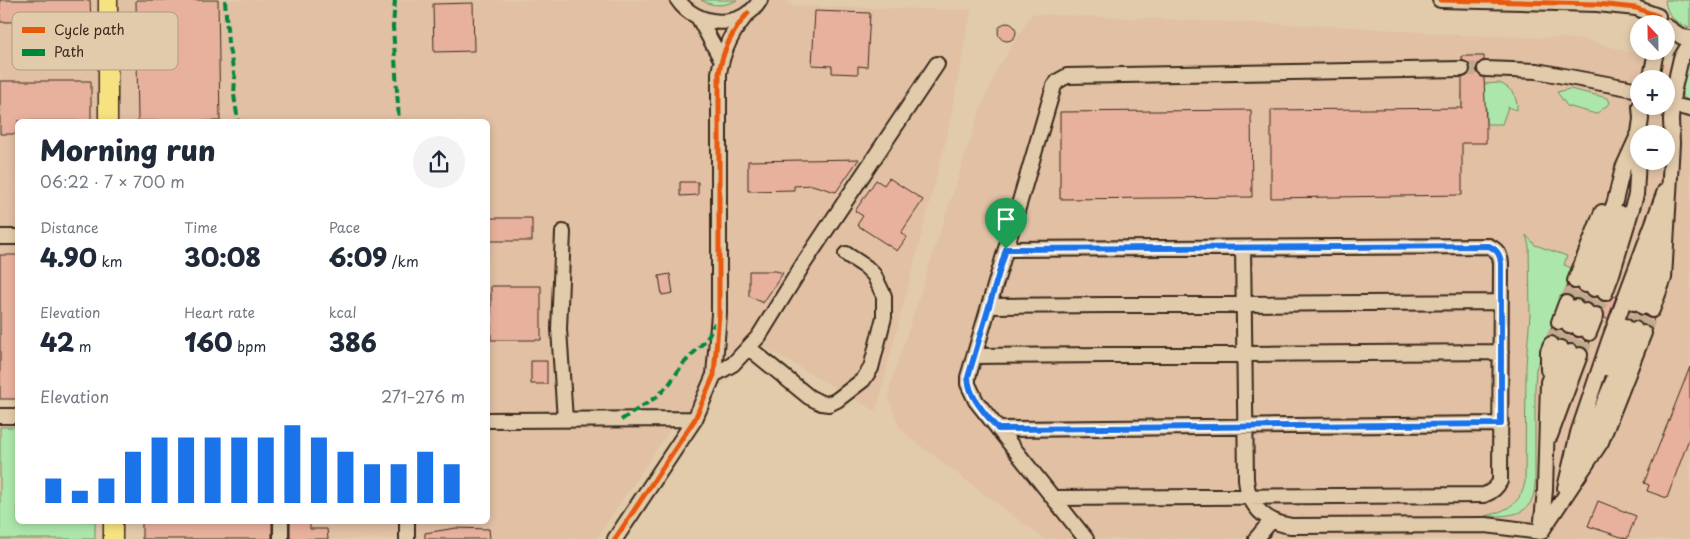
<!DOCTYPE html>
<html lang="en">
<head>
<meta charset="utf-8">
<style>
  :root { --surface:#fff; --page:#f2f2f3; --text:#1f2937; --muted:#747a83; --accent:#1a73e8 }
  body { margin:0; font-family:"Playpen Sans",sans-serif; background:var(--page); color:var(--text); height:100vh; display:flex; flex-direction:column; font-size:19px; white-space:nowrap }
  * { box-sizing:border-box; margin:0 }
  p { font-size:16px; color:var(--muted) }
  .icon { flex:none; width:28px; height:28px; fill:none; stroke:currentColor; stroke-width:2; stroke-linecap:round; stroke-linejoin:round }
  .map { position:relative; flex:1; overflow:hidden }
  .panel { position:absolute; left:15px; top:119px; width:475px; height:405px; display:flex; flex-direction:column; background:var(--surface); border-radius:8px; box-shadow:0 2px 8px #0003 }
  .panel>* { flex:none }
  .needle { width:32px; rotate:338deg }
  .buttons { position:absolute; left:1630px; top:15px; display:grid; gap:10px }
  .buttons a { display:grid; place-items:center; width:45px; height:45px; border-radius:50%; background:var(--surface); box-shadow:0 2px 8px #0003; font-size:25px }
  .pin { position:absolute; display:grid; place-items:center; width:42px; height:42px; color:#fff; margin:-51px -21px; border-radius:50% 50% 50% 0; rotate:-45deg; box-shadow:0 0 5px #0007 }
  .pin .icon { rotate:45deg }
  .round { display:grid; place-items:center; flex:none; width:52px; height:52px; border-radius:26px; background:var(--page) }
  .summary { display:flex; align-items:center; justify-content:space-between; height:85px; padding:0 25px }
  h1 { font-size:28px; font-weight:800; line-height:38px }
  .stats { display:grid; grid-template-columns:repeat(3,1fr); gap:8px; height:85px; padding:5px 25px }
  .stats div { display:grid; align-content:center }
  .stats b { font-size:25px; font-weight:800 }
  .stats small { font-size:14px; font-weight:400 }
  .stats p { font-size:14px }
  .chart { height:140px; padding:10px 25px }
  .chart p { display:flex; justify-content:space-between }
  .chart svg { width:100%; height:90px; margin-top:5px; stroke:var(--accent); stroke-width:6 }
  .map>svg:first-child { display:block }
  .built { fill:#e1c0a4; fill-rule:evenodd }
  .green { fill:#ace6aa; stroke:#748864 }
  .building { fill:#e8b19d; stroke:#3b2a1e }
  .lines { fill:none; stroke-linecap:round; stroke-linejoin:round }
  .minor-tunnel { stroke:#c1ab8f; stroke-width:14; stroke-dasharray:14 7; stroke-linecap:butt }
  .minor-casing { stroke:#3b2a1e; stroke-width:18 }
  .major-casing { stroke:#3b2a1e; stroke-width:21 }
  .minor { stroke:#e2cbab; stroke-width:14 }
  .major { stroke:#f7e281; stroke-width:18 }
  .quiet { stroke:#00873e; stroke-width:4; stroke-dasharray:8 4; stroke-linecap:butt }
  .cycleway-casing { stroke:#e2cbab; stroke-width:8 }
  .cycleway { stroke:#e8590c; stroke-width:5 }
  .route-casing { stroke:#fff; stroke-width:10 }
  .route { stroke:#1a73e8; stroke-width:6 }
  .key { fill:#e2cbab; stroke:#b09b81; stroke-width:1 }
  .key-label { font-size:14px; fill:#3b2a1e }
</style>
</head>
<body>
<div class="map">
<svg width="1690" height="539" viewBox="0 0 1690 539">
  <rect width="100%" height="100%" fill="#e2cbab"/>
  <filter id="ink" filterUnits="userSpaceOnUse"><feTurbulence type="fractalNoise" baseFrequency=".02" numOctaves="2"/><feDisplacementMap in="SourceGraphic" scale="10" xChannelSelector="R" yChannelSelector="G"/><feConvolveMatrix kernelMatrix="1 2 1 2 8 2 1 2 1" color-interpolation-filters="sRGB"/></filter>
  <g filter="url(#ink)">
    <!-- built -->
    <path class="built" d="M0 0H786L792 6 971 10 947 136 876 411 765 348 671 428 596 539H142V521H488V121H18L17 399H0Z
      M1032 14 1356 27 1459 35 1584 39 1690 70V539H1044L910 438 900 428 889 401 890 386 978 116 996 71ZM1639 79H1666V106H1639ZM1639 134H1666V161H1639Z"/>
    <!-- green -->
    <path class="green" d="M701 0H737C725 6 713 7 701 0Z
      M1665 0H1690V27C1676 25 1666 14 1665 0Z
      M1690 57V101C1673 97 1683 67 1690 57Z
      M1499 83C1511 87 1518 97 1517 110L1508 107 1502 124H1486V108H1462V91H1484V84Z
      M1570 89 1608 98 1610 103 1596 114 1567 106 1557 92Z
      M1526 235 1535 245 1567 256 1564 265 1574 269 1536 369 1535 387V485C1533 517 1510 516 1485 516 1506 511 1521 504 1525 482L1526 365 1530 314 1529 246Z
      M0 427H17L18 521H95V539H0Z"/>
    <!-- building -->
    <path class="building" d="M0 0H90L91 21 0 22Z
      M136 0H218L220 121H138Z
      M473 3 474 51 434 52 433 4Z
      M815 11 870 13 867 67 858 66V74L832 73V66L812 65Z
      M998 32a9 9 0 1 1 18 0a9 9 0 1 1-18 0Z
      M1462 56H1484V60L1478 64 1476 69 1480 76 1484 78 1486 124V143H1462V195L1271 198V110L1462 108V78L1467 76 1471 69 1469 64 1462 60Z
      M0 81H91V121H18V134H0Z
      M1251 110 1252 197 1060 199V112Z
      M859 159 836 192 812 185 794 186V190L748 191V161Z
      M889 178 923 200 901 233 907 237 897 251 857 225 863 216 855 211 876 180 884 185Z
      M680 182H698V195L680 196Z
      M488 218H532V241H488Z
      M0 255H18V399H0Z
      M749 271H776L783 273 763 303 749 296Z
      M670 274 673 293 662 295 659 276Z
      M1568 285 1571 289H1578L1591 297H1597L1602 301 1610 300 1613 296 1616 297 1608 319 1604 318 1603 310 1600 307H1593L1590 303H1583L1579 299H1573L1569 295H1564Z
      M491 286H541V340H491Z
      M1630 310 1649 318H1654L1651 328 1639 321H1632L1627 318Z
      M1552 327 1556 330H1562L1566 334H1572L1575 337H1582L1585 341 1590 342 1587 350 1574 344H1568L1564 340H1558L1554 336H1549Z
      M531 361H547V384H531Z
      M1690 367V436L1667 498 1647 491 1649 485 1644 483Z
      M1598 501 1636 516 1627 539 1588 526Z
      M142 521H272V539H142Z
      M290 521H310V529H327L328 539H290Z
      M456 528 489 529 490 539H425V533Z"/>
    <g class="lines">
      <!-- minor-tunnel -->
      <path class="minor-tunnel" d="M1462 69H1485
        M1566 303 1575 281
        M1576 307 1585 285
        M1586 311 1594 289
        M1596 315 1605 293
        M1625 326 1634 303
        M1635 329 1643 307
        M1644 333 1652 310
        M1551 344 1559 322
        M1561 348 1569 326
        M1571 352 1579 329
        M1580 355 1589 333"/>
      <!-- minor casing -->
      <g class="minor-casing">
        <path id="minor" d="M678 0C696 27 743 31 760 0
          M1440 0 1597 4 1636 8 1658 16
          M698 17 721 59
          M1666 26 1682 37 1690 38
          M1485 69 1537 71 1639 90
          M1649 79 1652 72 1656 51
          M1672 105 1690 109
          M563 232 559 329 565 420
          M0 237H18
          M1243 248 1246 479C1248 506 1265 522 1291 526L1486 525 1541 532
          M1006 249 1489 246C1497 250 1500 254 1501 263L1500 481C1497 488 1492 492 1484 495L1054 498
          M1575 281 1602 212
          M1585 285 1615 201 1623 168 1639 133 1641 119 1640 106
          M1594 289 1620 213
          M1605 293 1612 274 1636 195 1639 141
          M1634 303 1663 225
          M989 306 1501 302
          M1643 307 1661 258
          M1652 310 1664 278 1672 143 1671 120 1673 93 1681 58 1690 43
          M1559 322 1566 303
          M1569 326 1576 307
          M1579 329 1586 311
          M1589 333 1596 315
          M749 348 809 397 821 403 829 404 837 400 863 380 871 368 884 317V296L874 275 866 267 846 254
          M974 356 1501 352
          M1609 369 1625 326
          M1548 370V351L1551 344
          M714 375 733 364 759 336 804 263 937 64
          M1550 405 1571 352
          M0 416H18
          M488 420 695 419
          M998 429 1501 424
          M1578 433 1609 341 1665 191
          M1550 436 1580 355
          M1577 466 1635 329
          M1565 488 1578 433 1582 425
          M281 521V539
          M407 521V539
          M1541 531 1545 490 1548 382 1561 348
          M1541 532 1601 442 1644 333
          M615 539 695 419 714 375 719 314V73C723 49 732 31 748 13
          M1086 539 976 401 968 384V377L1054 86 1058 81 1067 76 1462 69
          M1256 539 1271 521"/>
      </g>
      <!-- major casing -->
      <g class="major-casing">
        <path id="major" d="M108 0V121
          M113 521V539"/>
      </g>
      <!-- minor -->
      <use href="#minor" class="minor"/>
      <!-- major -->
      <use href="#major" class="major"/>
      <!-- quiet -->
      <path class="quiet" d="M225 0 228 43 235 78 234 95 238 121
        M395 0 393 27 399 121
        M621 420 658 396 670 383 683 364 706 340 715 323"/>
      <!-- cycleway casing -->
      <g class="cycleway-casing">
        <path id="cycleway" d="M1440 0 1597 4 1636 8 1658 16
          M615 539 695 419 714 375 719 314V73C723 49 732 31 748 13"/>
      </g>
      <!-- cycleway -->
      <use href="#cycleway" class="cycleway"/>
    </g>
  </g>
  <g class="lines" filter="url(#ink)">
    <!-- route casing -->
    <g class="route-casing">
      <path id="route" d="M1489 246C1497 250 1500 254 1501 263V424L998 429C985 413 969 398 968 377L1006 249Z"/>
    </g>
    <!-- route -->
    <use href="#route" class="route"/>
  </g>
  <!-- legend -->
  <rect x="12" y="12" width="166" height="58" rx="8" class="key"/>
  <rect x="22" y="27" width="23" height="6" fill="#e8590c"/>
  <rect x="22" y="49" width="23" height="7" fill="#00873e"/>
  <g class="key-label">
    <text x="54" y="35">Cycle path</text>
    <text x="54" y="57">Path</text>
  </g>
</svg>
<div class="buttons">
<a><svg class="needle" viewBox="-14 -14 28 28"><path d="M0-13l5 13h-10z" fill="#e53935"/><path d="M0 13l5-13h-10z" fill="#747a83"/></svg></a>
<a>+</a>
<a>−</a>
</div>
<div class="pin" style="left:1006px;top:249px;background:#1e9e55"><svg class="icon" aria-label="arrive" viewBox="0 0 24 24"><path d="M6 21V4h12l-3 4 3 4H6"/></svg></div>
<section class="panel">
<div class="summary"><div><h1>Morning run</h1><p>06:22 · 7 × 700 m</p></div><a class="round"><svg class="icon" aria-label="share" viewBox="0 0 24 24"><path d="M12 15V3M7 8l5-5 5 5M5 13v7h14v-7"/></svg></a></div>
<div class="stats">
<div><p>Distance</p><b>4.90<small> km</small></b></div>
<div><p>Time</p><b>30:08</b></div>
<div><p>Pace</p><b>6:09<small> /km</small></b></div>
</div>
<div class="stats">
<div><p>Elevation</p><b>42<small> m</small></b></div>
<div><p>Heart rate</p><b>160<small> bpm</small></b></div>
<div><p>kcal</p><b>386</b></div>
</div>
<div class="chart"><p><span>Elevation</span>271–276 m</p>
<svg viewBox="0 0 160 44" preserveAspectRatio="none"><path d="M5 44V32M15 44V38M25 44V32M35 44V19M45 44V12M55 44V12M65 44V12M75 44V12M85 44V12M95 44V6M105 44V12M115 44V19M125 44V25M135 44V25M145 44V19M155 44V25"/></svg>
</div>
</section>
</div>
</body>
</html>
